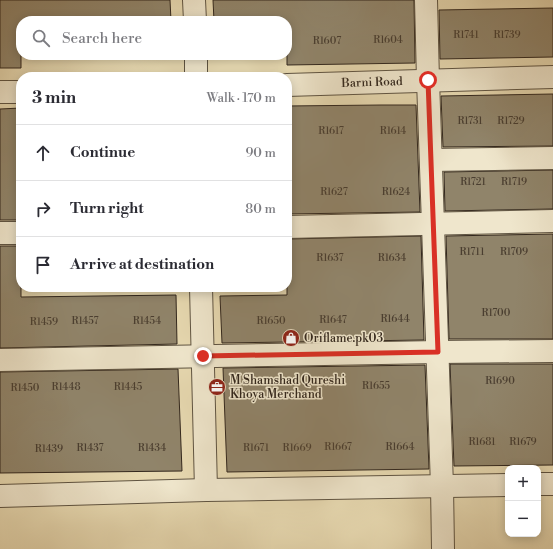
<!DOCTYPE html>
<meta charset="utf-8">
<style>
:root{--surface:#fff;--page:#f2f2f3;--text:#2b2b33;--muted:#7c7c81;--line:#e1e1e2}
body{margin:0;font-family:"Libre Bodoni",serif;background:var(--page);color:var(--text)}
.controls{position:absolute;right:12px;bottom:12px;display:grid;overflow:hidden;border-radius:8px;box-shadow:0 2px 10px #0003}
.controls button{width:36px;height:36px;display:grid;place-items:center;padding:0;border:0;border-bottom:1px solid var(--line);background:var(--surface);color:var(--text);font:20px sans-serif}
.stop{position:absolute;width:12px;height:12px;margin:-9px;border:3px solid #d93025;border-radius:50%;background:#fff}
.stop.end{background:#d93025;border-color:#fff;box-shadow:0 1px 4px #0008}
.list{margin:0;padding:0;list-style:none}
h2{display:flex;justify-content:space-between;align-items:center;height:52px;margin:0;padding:0 16px;font-size:17px}
h2 small{font-size:13px;font-weight:400;color:var(--muted)}
.list li{display:grid;grid-template-columns:26px 1fr auto;gap:12px;align-items:center;box-sizing:border-box;height:56px;padding:0 16px;border-top:1px solid var(--line)}
.list b{display:block;font-size:15px;white-space:nowrap}
.list em{font-size:13px;font-style:normal;color:var(--muted)}
.icon{flex:none;width:22px;height:22px;fill:none;stroke:currentColor;stroke-width:2;stroke-linecap:round;stroke-linejoin:round}
.map{position:relative;flex:none;width:553px;height:549px;overflow:hidden}
.search{position:absolute;background:var(--surface);box-shadow:0 2px 10px #0003;left:16px;top:16px;width:276px;height:44px;display:flex;align-items:center;gap:10px;box-sizing:border-box;padding:0 14px;border-radius:16px;color:var(--muted);font-size:15px}
.panel{position:absolute;background:var(--surface);box-shadow:0 2px 10px #0003;left:16px;top:72px;width:276px;height:220px;border-radius:16px}
.map>svg:first-child{display:block}
</style>
<div class="map">
<svg width="553" height="549" viewBox="0 0 553 549">
<rect width="100%" height="100%" fill="#e7d9b1"/>
<filter id="stains"><feTurbulence type="fractalNoise" baseFrequency=".005" numOctaves="4"/><feColorMatrix values="0 0 0 0 .2 0 0 0 0 .09 0 0 0 0 .02 0 0 0 .5 -.17"/></filter>
<radialGradient id="worn" r=".72"><stop offset=".6" stop-color="#630" stop-opacity="0"/><stop offset="1" stop-color="#630" stop-opacity=".3"/></radialGradient>
<!-- building -->
<g fill="#90846a" stroke="#32271d">
<polygon points="0,0 170,0 171,21 21,21 21,68 0,68"/>
<polygon points="213,0 414,0 415,63 287,65 287,21 214,21"/>
<polygon points="553,8 553,57 440,59 439,10"/>
<polygon points="553,94 553,146 443,147 441,96"/>
<polygon points="381,105 416,105 420,212 287,214 287,106"/>
<polygon points="21,108 21,220 0,220 0,109"/>
<polygon points="553,170 553,209 445,211 444,172"/>
<polygon points="553,234 553,339 449,339 446,236"/>
<polygon points="421,236 424,340 222,343 220,296 287,295 287,239"/>
<polygon points="0,246 21,246 21,297 176,295 177,344 0,348"/>
<polygon points="450,364 553,364 553,465 454,466"/>
<polygon points="425,365 429,469 227,472 223,368"/>
<polygon points="178,369 182,471 0,473 0,372"/>
</g>
<g fill="none" stroke-linecap="round" stroke-linejoin="round">
<!-- minor casing -->
<g stroke="#5f5442" stroke-width="24">
<g id="minor">
<polyline points="194,0 195,21"/>
<polyline points="426,0 428,80 442,486 443,549"/>
<polyline points="196,55 196,77"/>
<polyline points="287,85 553,77"/>
<polyline points="0,92 21,92"/>
<polyline points="431,160 553,158"/>
<polyline points="287,227 553,221"/>
<polyline points="0,233 21,233"/>
<polyline points="201,287 206,490"/>
<polyline points="0,360 438,352 553,351"/>
<polyline points="538,484 553,484"/>
<polyline points="0,496 206,490 508,485"/>
</g>
</g>
<!-- minor -->
<use href="#minor" stroke="#efe6cc" stroke-width="22"/>
</g>
<g fill="none" stroke-linecap="round" stroke-linejoin="round">
<!-- route -->
<polyline stroke="#d93025" stroke-width="5" points="203,356 438,352 428,80"/>
</g>
<!-- icons -->
<defs>
<g id="shop-disc" transform="scale(0.9)"><circle r="9.5" fill="#8f2418" stroke="#efe6cc"/><path d="M-5-2.5h2.3a2.7 3.5 0 0 1 5.4 0H5L5.5 6h-11ZM-1.5-2.5h3a1.5 2.3 0 0 0-3 0Z" fill="#fff"/></g>
<g id="office-disc" transform="scale(0.9)"><circle r="9.5" fill="#8f2418" stroke="#efe6cc"/><path d="M-6-3h4V-5.5h4V-3h4V5H-6ZM-1-4.5V-3h2v-1.5ZM-6 0V1H6V0Z" fill="#fff"/></g>
</defs>
<g fill-rule="evenodd">
<use href="#shop-disc" x="291" y="338"/>
<use href="#office-disc" x="217" y="387"/>
</g>
<g text-anchor="middle" stroke-width="3" stroke-linejoin="round" paint-order="stroke">
<!-- number labels -->
<g font-size="10" fill="#4a3e30">
<text x="466" y="38">R1741</text>
<text x="507" y="38">R1739</text>
<text x="388" y="43">R1604</text>
<text x="327" y="44">R1607</text>
<text x="470" y="124">R1731</text>
<text x="511" y="124">R1729</text>
<text x="331" y="134">R1617</text>
<text x="393" y="134">R1614</text>
<text x="473" y="185">R1721</text>
<text x="514" y="185">R1719</text>
<text x="334" y="195">R1627</text>
<text x="396" y="195">R1624</text>
<text x="472" y="255">R1711</text>
<text x="514" y="255">R1709</text>
<text x="330" y="261">R1637</text>
<text x="392" y="261">R1634</text>
<text x="496" y="316">R1700</text>
<text x="395" y="322">R1644</text>
<text x="333" y="323">R1647</text>
<text x="85" y="324">R1457</text>
<text x="147" y="324">R1454</text>
<text x="271" y="324">R1650</text>
<text x="44" y="325">R1459</text>
<text x="500" y="384">R1690</text>
<text x="376" y="389">R1655</text>
<text x="66" y="390">R1448</text>
<text x="128" y="390">R1445</text>
<text x="25" y="391">R1450</text>
<text x="482" y="445">R1681</text>
<text x="523" y="445">R1679</text>
<text x="338" y="450">R1667</text>
<text x="400" y="450">R1664</text>
<text x="90" y="451">R1437</text>
<text x="152" y="451">R1434</text>
<text x="256" y="451">R1671</text>
<text x="297" y="451">R1669</text>
<text x="49" y="452">R1439</text>
</g>
<!-- street labels -->
<g font-size="12" fill="#32271d" stroke="#efe6cc">
<text transform="translate(372 82) rotate(-2)" y="4">Barni Road</text>
</g>
<!-- poi labels -->
<g font-size="12" fill="#32271d" stroke="#efe6cc" text-anchor="start">
<text x="304" y="342">Oriflame.pk03</text>
<text x="230" y="384">M Shamshad Qureshi<tspan x="230" dy="14">Khoya Merchand</tspan></text>
</g>
</g>
<rect width="100%" height="100%" filter="url(#stains)"/>
<rect width="100%" height="100%" fill="url(#worn)"/>
</svg>
<div class="controls">
<button>+</button>
<button>−</button>
</div>
<div class="stop" style="left:428px;top:80px"></div>
<div class="stop end" style="left:203px;top:356px"></div>
<div class="search"><svg class="icon" aria-label="search" viewBox="0 0 24 24"><circle cx="10" cy="10" r="6"/><path d="M15 15l6 6"/></svg>Search here</div>
<section class="panel">
<h2>3 min<small>Walk · 170 m</small></h2>
<ul class="list">
<li><svg class="icon" aria-label="ahead" viewBox="0 0 24 24"><path d="M12 20V5M6 11l6-6 6 6"/></svg><div><b>Continue</b></div><em>90 m</em></li>
<li><svg class="icon" aria-label="right" viewBox="0 0 24 24"><path d="M7 20v-9h11M14 6l5 5-5 5"/></svg><div><b>Turn right</b></div><em>80 m</em></li>
<li><svg class="icon" aria-label="arrive" viewBox="0 0 24 24"><path d="M6 21V4h12l-3 4 3 4H6"/></svg><div><b>Arrive at destination</b></div></li>
</ul>
</section>
</div>
